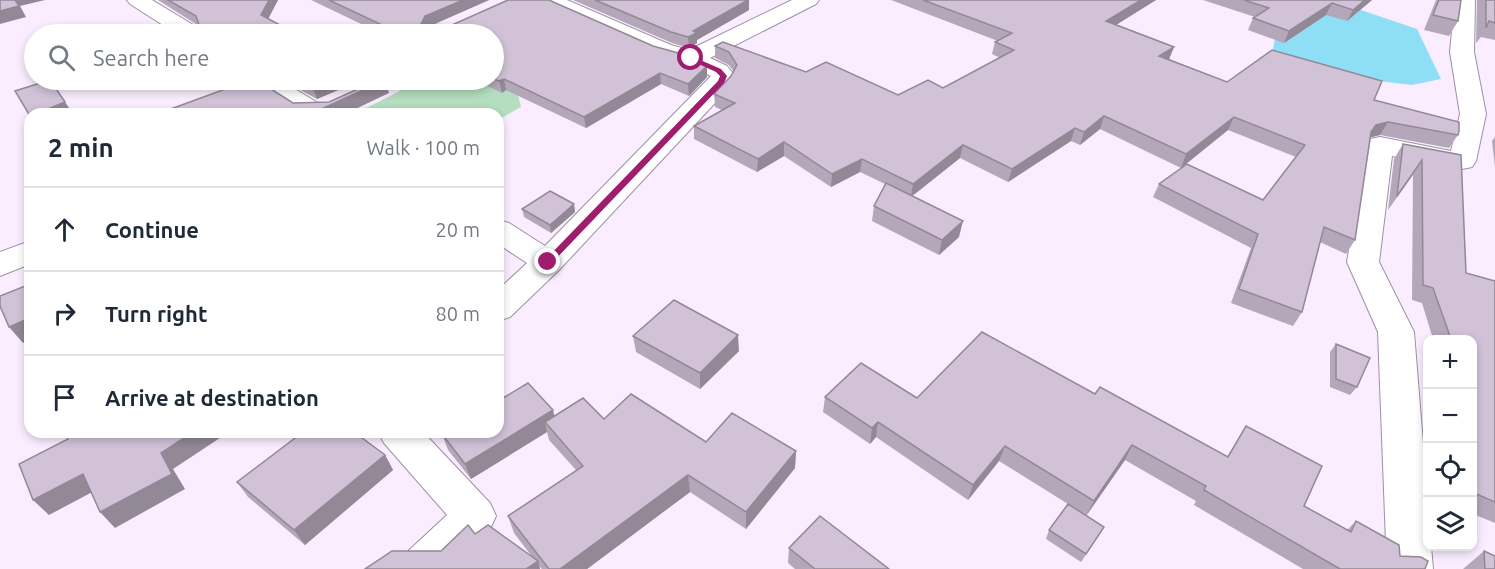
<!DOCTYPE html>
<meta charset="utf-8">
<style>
:root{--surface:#fff;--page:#f6f6f7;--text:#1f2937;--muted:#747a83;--line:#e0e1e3}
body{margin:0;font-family:Ubuntu,sans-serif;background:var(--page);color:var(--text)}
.controls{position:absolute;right:18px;bottom:18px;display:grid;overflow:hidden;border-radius:12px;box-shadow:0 3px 9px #0003}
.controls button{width:54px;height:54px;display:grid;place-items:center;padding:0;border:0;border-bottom:2px solid var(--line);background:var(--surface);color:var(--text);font:30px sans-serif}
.stop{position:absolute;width:18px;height:18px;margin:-14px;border:4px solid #9f1d6d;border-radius:50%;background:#fff}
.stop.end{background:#9f1d6d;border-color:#fff;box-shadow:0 2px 6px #0008}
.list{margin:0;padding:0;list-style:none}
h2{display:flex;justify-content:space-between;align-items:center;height:78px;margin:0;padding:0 24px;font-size:26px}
h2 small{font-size:20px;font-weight:400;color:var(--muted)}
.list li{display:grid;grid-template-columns:39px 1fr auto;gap:18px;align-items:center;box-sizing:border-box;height:84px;padding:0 24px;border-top:2px solid var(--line)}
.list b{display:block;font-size:22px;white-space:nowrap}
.list em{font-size:20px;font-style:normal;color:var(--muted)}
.icon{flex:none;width:33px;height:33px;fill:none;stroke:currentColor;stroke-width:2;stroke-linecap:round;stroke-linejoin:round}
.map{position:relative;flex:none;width:1495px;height:569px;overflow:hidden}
.search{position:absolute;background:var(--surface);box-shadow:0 3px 9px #0003;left:24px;top:24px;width:480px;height:66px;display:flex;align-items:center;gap:15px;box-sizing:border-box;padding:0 21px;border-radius:33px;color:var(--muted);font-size:22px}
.panel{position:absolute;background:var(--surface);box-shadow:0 3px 9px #0003;left:24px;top:108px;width:480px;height:330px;border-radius:18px}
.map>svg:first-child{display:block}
</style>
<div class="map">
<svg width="1495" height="569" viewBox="0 0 1495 569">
<rect width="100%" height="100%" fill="#faedff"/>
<!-- green -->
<polygon fill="#b5ddbf" points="407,80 494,80 515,82 521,107 498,120 498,114 354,114 400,91 394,85"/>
<!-- water -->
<polygon fill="#8edef6" points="1328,10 1361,10 1417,29 1441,79 1412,85 1353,78 1272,55 1279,16"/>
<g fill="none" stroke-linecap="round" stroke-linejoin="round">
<!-- minor casing -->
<g stroke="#9e90a4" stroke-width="2">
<g id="minor">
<polygon points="127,0 152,0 200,29 203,34 177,34 130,4"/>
<polygon points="539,0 567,0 671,45 689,50 792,0 819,0 816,4 710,58 727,66 735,76 730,87 559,270 510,317 498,321 498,290 527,263 498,244 498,220 509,223 545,246 711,76 683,63 655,55 542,4"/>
<polygon points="1455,0 1475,0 1474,52 1486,114 1476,161 1472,167 1462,169 1392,156 1379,262 1414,332 1428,506 1428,546 1431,546 1433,569 1387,569 1378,332 1347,262 1366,145 1370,139 1380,137 1451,151 1460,114 1450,52"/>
<polygon points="252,80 280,80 328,109 332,114 301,114 255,85"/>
<polygon points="30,241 30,264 0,276 0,252"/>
<polygon points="378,432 423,432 490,503 496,516 490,529 451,569 398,569 405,554 447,515 384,443"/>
</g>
</g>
<!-- minor -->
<use href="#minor" fill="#fff" fill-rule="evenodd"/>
</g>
<!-- wall -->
<g fill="#b4a7b9">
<polygon points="158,0 278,0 268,19 297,34 203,34 199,26"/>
<polygon points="311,0 489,0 434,24 653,46 707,66 707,77 689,96 661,84 586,128 506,90 502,93 475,80 494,80 494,34 382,34"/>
<polygon points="573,0 749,0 749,10 697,40 697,43 689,48 672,43"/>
<polygon points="891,0 1156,0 1116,25 1174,47 1169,59 1227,82 1374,100 1458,135 1449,148 1380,135 1371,137 1355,240 1346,254 1320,242 1302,312 1293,326 1231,303 1251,248 1153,197 1159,184 1263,200 1296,157 1228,130 1181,168 1100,129 1080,145 1071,141 1008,182 960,158 912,196 959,237 939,255 872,221 874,206 885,184 860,172 831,187 784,156 757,172 694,139 694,126 722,110 715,107 714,94 731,76 734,72 729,65 715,58 715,46 806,72 898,95 943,88 1000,58 992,54 995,42 998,41"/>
<polygon points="1203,0 1372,0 1347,21 1326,15 1284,43 1248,30 1253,18 1255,17"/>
<polygon points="1436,0 1461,0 1458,21 1449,36 1424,30"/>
<polygon points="1477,0 1495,0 1495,40 1481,37 1476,43"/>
<polygon points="282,80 362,80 317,99"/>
<polygon points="1495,137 1495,167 1492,141"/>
<polygon points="1403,144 1461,155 1466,273 1495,281 1495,523 1473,514 1473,339 1433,339 1422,303 1412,300 1413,175 1388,210 1394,159"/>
<polygon points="574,204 575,212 551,233 524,217 522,209"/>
<polygon points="633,336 739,351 700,389 636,352"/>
<polygon points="1336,344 1357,387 1350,395 1330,387 1330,352"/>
<polygon points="1095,394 1227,457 1246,426 1304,506 1347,530 1356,521 1400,556 1425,569 1303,569 1194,505 1196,501 1125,460 1086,516 1099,535 1081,562 1046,539 1049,530 1068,504 999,461 968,500 876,437 870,444 823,412 825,397 917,398"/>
<polygon points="554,416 604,419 706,442 796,451 795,468 746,529 690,492 587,569 542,569 539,566 540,569 365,569 441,551 475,534 533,558 514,533 508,516 576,470 549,440 547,432 471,479 448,450 442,434"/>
<polygon points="385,455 393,470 305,545 248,497 237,482"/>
<polygon points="789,548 889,569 795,569 788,563"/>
<polygon points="1484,551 1495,569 1463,569"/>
</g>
<!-- shaded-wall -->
<g fill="#928896">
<polygon points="15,0 45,0 20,6 26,17 0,24 0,11"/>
<polygon points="269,0 278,0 265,25 261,15"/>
<polygon points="463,0 489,0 428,27 421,24 425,16"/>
<polygon points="748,0 749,0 749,10 697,40 697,43 689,48 688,37 693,31"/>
<polygon points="1141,0 1156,0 1103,33 1106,21"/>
<polygon points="1365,0 1372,0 1347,21 1353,10"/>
<polygon points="1332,3 1326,15 1284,43 1289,31"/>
<polygon points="1174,47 1169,59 1155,68 1159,56"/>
<polygon points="707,66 707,77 689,96 688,84"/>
<polygon points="660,73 661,84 586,128 584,117"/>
<polygon points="504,79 506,90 502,93 499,81"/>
<polygon points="332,80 362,80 317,99 313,88"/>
<polygon points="385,80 389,93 345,114 319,114 317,111"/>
<polygon points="65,102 73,114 36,114"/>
<polygon points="1104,116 1100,129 1080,145 1084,132"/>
<polygon points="1234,117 1228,130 1181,168 1186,154"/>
<polygon points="1388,122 1380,135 1368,138 1376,125"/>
<polygon points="1075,128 1071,141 1008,182 1012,169"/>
<polygon points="784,142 784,156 757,172 758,159"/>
<polygon points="963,145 960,158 911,197 913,184"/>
<polygon points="862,159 860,172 831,187 832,174"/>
<polygon points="574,204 575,212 551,233 550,225"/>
<polygon points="963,221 959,237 939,255 942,240"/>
<polygon points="30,318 30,340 23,343 9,327"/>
<polygon points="738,335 739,351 700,389 700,373"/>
<polygon points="553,410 557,426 545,422 547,432 471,479 465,464"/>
<polygon points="878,422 876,437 870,444 872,428"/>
<polygon points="193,432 229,432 173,469 185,489 115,528 100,512 161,453"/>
<polygon points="1132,445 1125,460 1086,516 1094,501"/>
<polygon points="1005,446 999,461 968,500 973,485"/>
<polygon points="796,451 795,468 746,529 746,512"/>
<polygon points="385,455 393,470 305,545 294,530"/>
<polygon points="83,474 98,489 49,515 33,500"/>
<polygon points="688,475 690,492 587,569 560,569"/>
<polygon points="538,561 540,569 526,569"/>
</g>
<!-- building -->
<g fill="#d1c2d7" stroke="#928896" stroke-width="1.5">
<polygon points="0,0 15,0 19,6 0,11"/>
<polygon points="168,0 269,0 261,15 297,34 216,34 199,25 196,16"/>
<polygon points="329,0 463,0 425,16 421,24 452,25 508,0 549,0 653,46 682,54 707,66 688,84 660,73 584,117 504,79 499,81 494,79 494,34 401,34"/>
<polygon points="595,0 748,0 693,31 697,33 688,37 671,32"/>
<polygon points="923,0 1141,0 1106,21 1174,47 1159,56 1227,82 1272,50 1382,81 1374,100 1459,122 1459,131 1458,135 1388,122 1376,125 1371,132 1355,240 1324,227 1302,312 1239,289 1258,234 1159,184 1187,164 1263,200 1305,145 1234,117 1186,154 1104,116 1084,132 1075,128 1012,169 963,145 913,184 862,159 832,174 784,142 758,159 694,126 735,103 714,94 731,76 737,65 729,52 715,46 723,42 806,72 826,62 898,95 928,80 943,88 1014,50 995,42 1012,33"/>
<polygon points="1244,0 1365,0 1353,10 1332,3 1289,31 1253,18 1269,8"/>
<polygon points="1439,0 1461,0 1458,21 1433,15"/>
<polygon points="1486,0 1495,0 1495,23 1489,21 1486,28"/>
<polygon points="50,80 65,102 36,114 30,114 30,116 15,91"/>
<polygon points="250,80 257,80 293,103 329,102 378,80 385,80 317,111 324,114 157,114"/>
<polygon points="297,80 332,80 313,88"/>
<polygon points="1403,144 1461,155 1466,273 1495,281 1495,502 1474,493 1473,446 1473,339 1451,339 1433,288 1423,285 1422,160 1397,196"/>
<polygon points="886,183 963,221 942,240 874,206"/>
<polygon points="550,191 574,204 550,225 522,209"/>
<polygon points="30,284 30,318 9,327 0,306 0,296"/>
<polygon points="674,300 738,335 700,373 633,336"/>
<polygon points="982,332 1095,394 1100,387 1228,457 1246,426 1322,466 1304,506 1351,532 1356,521 1399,545 1400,556 1421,557 1428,561 1425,569 1340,569 1204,490 1206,486 1132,445 1094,501 1005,446 973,485 878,422 872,428 825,397 861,363 917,398"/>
<polygon points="1336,344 1370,358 1357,387 1336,379"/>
<polygon points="528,383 553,410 465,464 442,434 445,432 498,432 498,401"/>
<polygon points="631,394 706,442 732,413 796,451 746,512 688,475 560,569 549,569 508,516 583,466 545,422 583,398 604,419"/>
<polygon points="65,432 193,432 161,453 172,474 100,512 83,474 33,500 19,464 68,439"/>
<polygon points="303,432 354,432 385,455 294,530 237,482"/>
<polygon points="1068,504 1104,527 1086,554 1049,530"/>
<polygon points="820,516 889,569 815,569 789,548"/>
<polygon points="468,525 475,534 488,525 538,561 526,569 365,569 392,551 441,551"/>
<polygon points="1484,551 1495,556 1495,569 1485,569"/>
</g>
<!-- route -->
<polygon fill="#9f1d6d" points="691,56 721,69 727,76 724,83 551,264 545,264 545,260 718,81 720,76 716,72 688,59"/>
</svg>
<div class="controls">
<button>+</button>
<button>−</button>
<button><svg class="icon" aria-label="locate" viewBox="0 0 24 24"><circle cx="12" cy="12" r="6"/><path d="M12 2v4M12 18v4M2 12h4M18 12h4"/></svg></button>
<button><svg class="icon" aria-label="layers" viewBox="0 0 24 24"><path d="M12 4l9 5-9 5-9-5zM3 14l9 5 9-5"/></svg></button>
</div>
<div class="stop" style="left:691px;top:58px"></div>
<div class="stop end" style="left:548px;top:262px"></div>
<div class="search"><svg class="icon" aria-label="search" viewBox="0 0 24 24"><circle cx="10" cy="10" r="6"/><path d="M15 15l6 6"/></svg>Search here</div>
<section class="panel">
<h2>2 min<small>Walk · 100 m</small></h2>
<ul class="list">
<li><svg class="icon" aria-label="ahead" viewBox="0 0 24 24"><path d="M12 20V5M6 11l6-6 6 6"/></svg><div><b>Continue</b></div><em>20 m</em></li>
<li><svg class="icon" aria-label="right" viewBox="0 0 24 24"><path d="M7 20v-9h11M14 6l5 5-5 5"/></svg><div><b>Turn right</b></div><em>80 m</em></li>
<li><svg class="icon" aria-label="arrive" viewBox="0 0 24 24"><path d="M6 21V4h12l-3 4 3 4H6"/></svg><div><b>Arrive at destination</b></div></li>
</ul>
</section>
</div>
